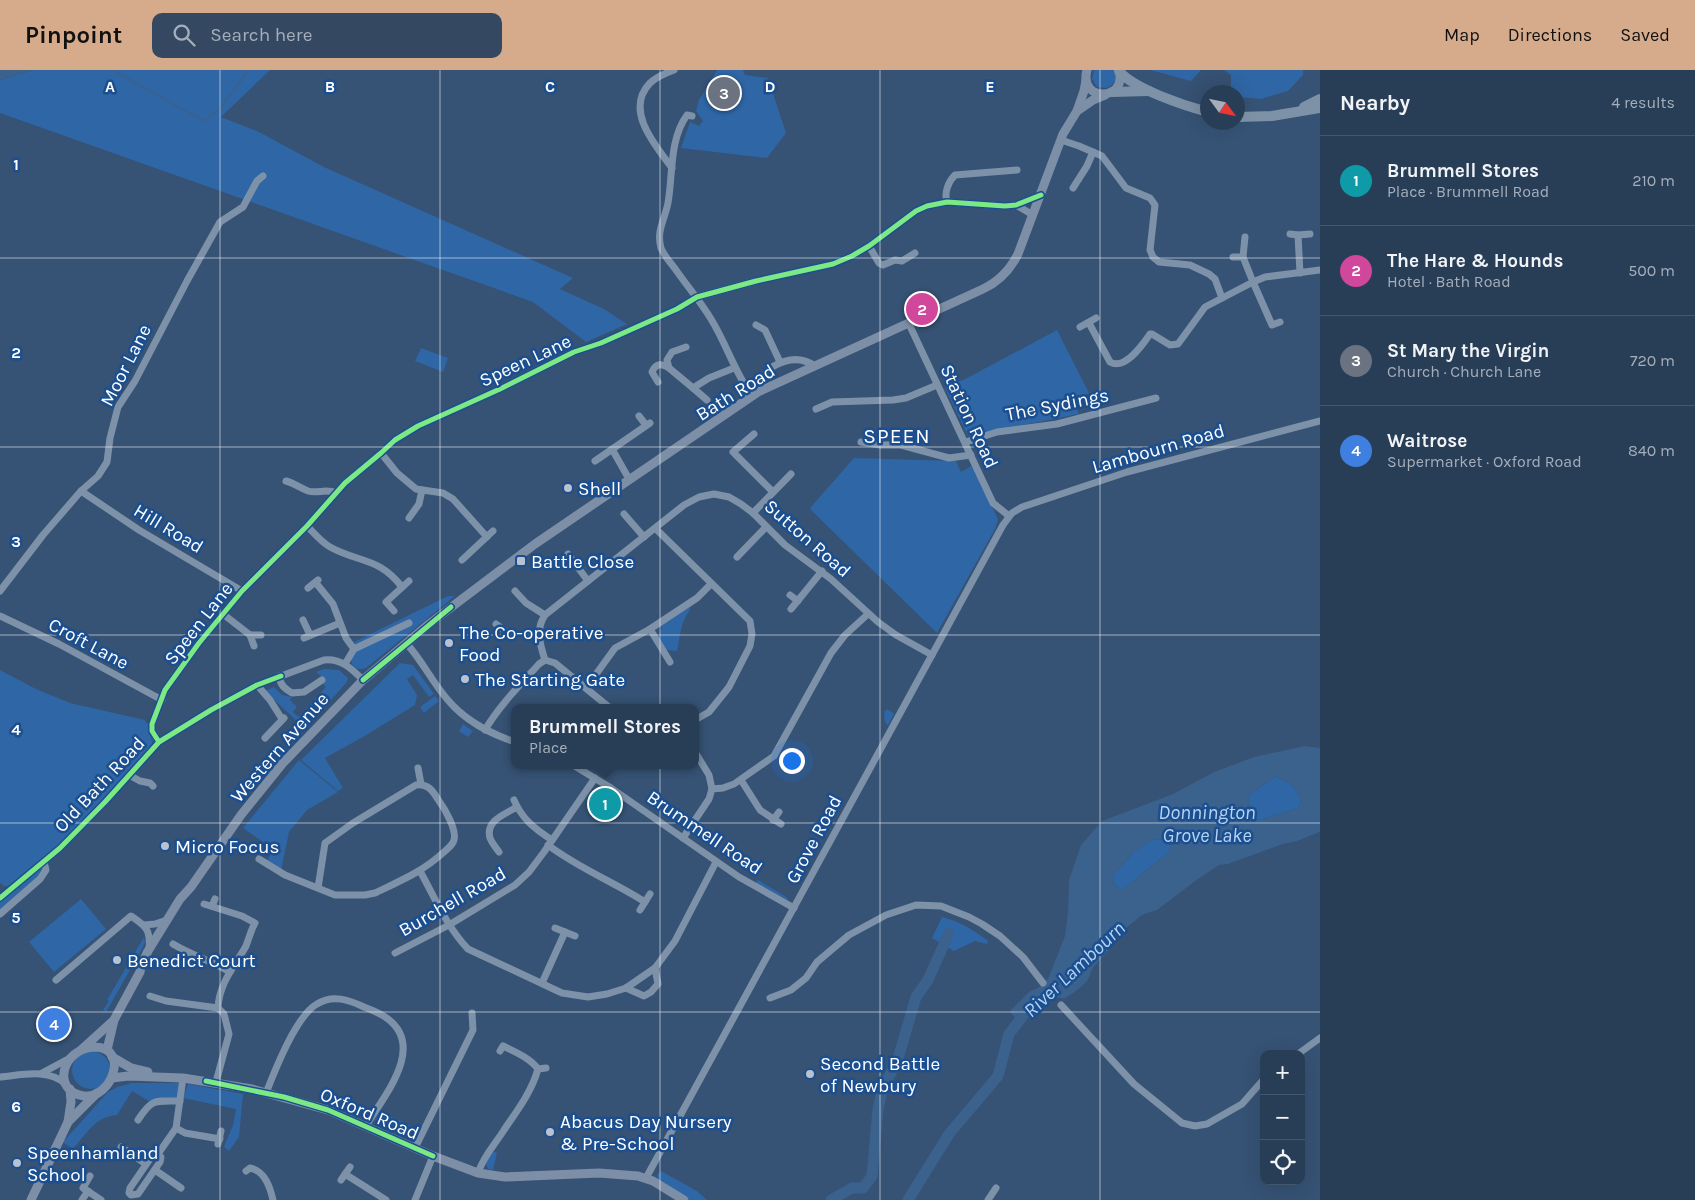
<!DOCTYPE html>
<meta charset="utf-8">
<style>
:root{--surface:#283e57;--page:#344961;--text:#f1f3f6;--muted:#a5aeba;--line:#44576d;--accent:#d6ab8b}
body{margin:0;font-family:Karla,sans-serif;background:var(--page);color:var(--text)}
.controls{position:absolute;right:15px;bottom:15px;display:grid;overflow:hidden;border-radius:10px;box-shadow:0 5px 20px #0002}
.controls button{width:45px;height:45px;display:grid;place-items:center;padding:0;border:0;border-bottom:1px solid var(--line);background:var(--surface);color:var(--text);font:25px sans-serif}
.compass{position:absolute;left:1200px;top:15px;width:45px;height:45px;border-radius:50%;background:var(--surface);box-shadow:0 5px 20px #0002;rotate:123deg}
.you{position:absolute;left:791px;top:690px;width:18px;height:18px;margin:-12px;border:4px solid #fff;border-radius:50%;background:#1a73e8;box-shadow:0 0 0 8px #1a73e833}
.badge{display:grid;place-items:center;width:32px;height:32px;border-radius:50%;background:var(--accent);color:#fff;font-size:16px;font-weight:700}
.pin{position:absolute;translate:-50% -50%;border:2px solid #fff;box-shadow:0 1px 5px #0006}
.popup{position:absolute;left:511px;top:634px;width:188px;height:65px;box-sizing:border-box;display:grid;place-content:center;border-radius:10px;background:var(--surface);filter:drop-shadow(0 1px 4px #0005);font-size:16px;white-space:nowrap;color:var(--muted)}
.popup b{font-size:19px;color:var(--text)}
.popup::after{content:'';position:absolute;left:50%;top:100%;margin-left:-10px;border:10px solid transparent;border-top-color:var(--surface)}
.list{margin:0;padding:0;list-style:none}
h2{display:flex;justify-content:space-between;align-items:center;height:65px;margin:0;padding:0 20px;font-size:21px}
h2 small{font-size:16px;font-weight:400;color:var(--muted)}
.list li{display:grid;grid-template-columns:32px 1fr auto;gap:15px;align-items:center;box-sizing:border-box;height:90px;padding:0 20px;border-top:1px solid var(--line)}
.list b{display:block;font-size:19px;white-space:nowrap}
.list p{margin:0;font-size:16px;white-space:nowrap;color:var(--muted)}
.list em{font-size:16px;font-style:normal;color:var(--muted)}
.icon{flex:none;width:28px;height:28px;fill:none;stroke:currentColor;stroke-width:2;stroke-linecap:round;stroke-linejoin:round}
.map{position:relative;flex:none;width:1320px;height:1130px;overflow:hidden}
header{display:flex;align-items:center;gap:30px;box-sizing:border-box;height:70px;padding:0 25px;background:var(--accent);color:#111}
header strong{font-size:24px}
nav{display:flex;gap:28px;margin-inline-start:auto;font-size:18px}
.search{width:350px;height:45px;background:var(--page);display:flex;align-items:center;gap:12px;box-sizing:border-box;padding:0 18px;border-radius:10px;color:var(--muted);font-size:19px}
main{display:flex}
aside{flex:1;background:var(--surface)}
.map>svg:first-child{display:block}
</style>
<header>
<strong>Pinpoint</strong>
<div class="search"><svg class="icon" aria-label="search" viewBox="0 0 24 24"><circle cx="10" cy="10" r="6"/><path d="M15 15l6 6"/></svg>Search here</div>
<nav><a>Map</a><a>Directions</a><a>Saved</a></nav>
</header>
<main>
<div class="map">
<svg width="1320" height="1130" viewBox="0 0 1320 1130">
<rect width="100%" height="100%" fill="#365274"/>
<!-- green -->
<g fill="#2f66a5">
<polygon points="33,0 270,0 221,47 259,62 324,97 573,208 560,219 604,239 627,254 586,272 533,232 0,43 0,10"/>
<polygon points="717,0 743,0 745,5 768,8 786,63 767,88 681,78 690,52 699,56 703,51 696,41 699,30"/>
<path d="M 1094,0 L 1114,0 C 1118,8 1115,15 1106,18 L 1097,17 L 1092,9 Z"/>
<polygon points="1150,0 1201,0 1191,11"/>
<polygon points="1224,0 1303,0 1303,5 1288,21 1261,29 1238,27 1238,22 1233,22 1231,18 1231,5"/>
<polygon points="1057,260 1089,323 1073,331 1079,344 968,366 945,318 969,307"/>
<polygon points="421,278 448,288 443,302 415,291"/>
<polygon points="854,388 956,391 961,402 973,395 996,445 998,450 995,459 937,563 812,441 810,438"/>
<path d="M 448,526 L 455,526 L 366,598 C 357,601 351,597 351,588 L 356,579 L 354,572 Z"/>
<path d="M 690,537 L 690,540 C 681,551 680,567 677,581 L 665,580 L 658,568 L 662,558 L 660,555 Z"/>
<polygon points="400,593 413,595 434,624 429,627 413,605 407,609 417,625 415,635 363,667 325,688 343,718 338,721 301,690"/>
<polygon points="324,599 339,600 348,608 347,612 305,659 265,621 274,617 282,625 292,627 290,630 297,637 293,642 299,647 326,617 321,612 324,609 316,602"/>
<polygon points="0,600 36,619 70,633 145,650 146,653 151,654 155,668 154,675 148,659 153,675 103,730 57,776 8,816 4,816 0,813"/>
<polygon points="435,626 439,631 424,643 420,637"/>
<path d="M 887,639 L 894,644 L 888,655 C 883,652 885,645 884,642 Z"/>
<polygon points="463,654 473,661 468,667 459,661"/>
<polygon points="299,690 338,722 307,740 289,762 281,801 266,793 273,779 243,758"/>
<polygon points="1276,706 1293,716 1302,731 1298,738 1260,750 1248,747 1249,725"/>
<polygon points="1153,769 1166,770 1171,776 1169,782 1122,820 1115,815 1112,806 1135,781"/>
<polygon points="43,792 45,800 0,844 0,827"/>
<polygon points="758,810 788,828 787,830 756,813"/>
<polygon points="81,829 106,859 54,902 29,872"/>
<path d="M 942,847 C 959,851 975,861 988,871 L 987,874 L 975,871 L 954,881 L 932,868 Z"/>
<polygon points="144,867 145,872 142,879 106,942 103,940 109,931 107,930"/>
<circle cx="91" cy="1000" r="19"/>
<path d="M 132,1013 L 179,1013 L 178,1018 L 180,1019 L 179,1030 L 149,1031 L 132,1021 L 117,1045 C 96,1046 86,1064 73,1079 L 63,1072 L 108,1022 L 117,1017 Z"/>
<polygon points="188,1014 243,1024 239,1067 229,1081 224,1077 233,1055 236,1039 183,1028"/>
<polygon points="380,1041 420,1061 415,1071 378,1055 375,1050"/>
<polygon points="492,1081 497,1083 493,1100 488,1099 485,1091"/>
<polygon points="661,1101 697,1121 707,1130 690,1130 658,1109 657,1105"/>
</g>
<!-- water -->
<g fill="#3b618d" fill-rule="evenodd">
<polygon points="0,0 33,0 0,10"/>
<path d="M 1305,676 L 1320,678 L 1320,762 C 1308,766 1298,772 1286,773 L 1228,794 L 1219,795 L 1198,809 L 1157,840 L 1142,845 L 1115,867 C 1112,879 1102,887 1094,896 C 1091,900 1090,907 1087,911 C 1081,918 1072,924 1064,929 L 1056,927 L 1051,920 L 1047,924 L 1051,931 L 1025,948 L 1016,949 L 1010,942 L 1012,939 L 1029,922 L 1038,918 L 1048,909 L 1065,866 L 1068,842 L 1069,810 L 1081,775 L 1102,751 L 1173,724 L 1214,702 L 1254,687 ZM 1276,706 L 1293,716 L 1302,731 L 1298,738 L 1260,750 L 1248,747 L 1249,725 ZM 1153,769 L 1166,770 L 1171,776 L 1169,782 L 1122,820 L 1115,815 L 1112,806 L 1135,781 Z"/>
</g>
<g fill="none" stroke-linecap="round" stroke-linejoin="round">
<!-- stream -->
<polyline stroke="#3b618d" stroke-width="2" points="112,0 204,51 220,38 249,0"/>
<!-- river -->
<g stroke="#3b618d" stroke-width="11">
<polyline points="831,1130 852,1118 863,1118 872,1106 878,1039 883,1017 897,992 916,927 928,910 949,863"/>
<polyline points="908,1130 949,1064 998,1006 1009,964 1029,938"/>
</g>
<!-- minor -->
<g stroke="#7d92a8" stroke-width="7">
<path d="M 692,46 L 687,45 C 669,70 673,105 668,133 C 665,149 656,161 661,178 C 664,186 671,193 676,200 C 687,216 701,232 711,249 C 727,275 734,301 752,326"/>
<polyline points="1061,70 1079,76 1102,86 1126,118 1150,128 1155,135 1150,180 1153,187 1159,192 1190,195 1209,204 1215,209 1222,228"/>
<path d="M 672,98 C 655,75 624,40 650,13 C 656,7 666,3 674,0"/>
<polyline points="1073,118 1087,96 1093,82"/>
<path d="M 947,132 C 944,123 948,112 955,105 L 1017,100"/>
<polyline points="1016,135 1033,145"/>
<polyline points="1290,164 1298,165"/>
<polyline points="1245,167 1243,187 1253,212 1265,207 1320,200"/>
<polyline points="869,176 879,193 883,195 895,190 902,191 915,183"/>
<polyline points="1233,187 1243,187"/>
<polyline points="1300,203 1298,165 1310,164"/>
<path d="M 1089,253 L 1110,292 C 1125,301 1143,274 1150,264 L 1152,264 L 1170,275 L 1178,274 L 1205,237 L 1253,212 L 1272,255 L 1280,252"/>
<polyline points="909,254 993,433 1009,446"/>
<polyline points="756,255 765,260 780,292"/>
<polyline points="1080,257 1096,248"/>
<polyline points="686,277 672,282 667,290 669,298 693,318 709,308 734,298"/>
<path d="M 658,312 L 652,302 C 656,293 662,293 669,298"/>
<polyline points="693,318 707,330"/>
<path d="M 763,319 C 765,314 763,308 765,304 C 767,300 770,298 774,296 C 788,288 802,287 815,296"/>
<polyline points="816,339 832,332 893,330 906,328 937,315"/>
<polyline points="639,346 646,355"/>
<polyline points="754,364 733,382 773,422"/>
<polyline points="861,372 880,375 901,375 949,388 971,385"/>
<polyline points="966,372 997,362 1057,354 1156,328"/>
<polyline points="612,379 629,409"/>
<polyline points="381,383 397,403 416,419 443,423 453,429 487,467"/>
<polyline points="595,391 650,353"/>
<path d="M 286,411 C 294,413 300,418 308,421 C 318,424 326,418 336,423"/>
<polyline points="81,421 139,460 242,521"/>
<polyline points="753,443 791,404"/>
<polyline points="624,444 644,467"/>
<polyline points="409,448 419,434 422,420"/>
<path d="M 307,456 C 314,463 321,472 330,477 C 359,493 379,487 402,517"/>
<polyline points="656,459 750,551 752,564 750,576 729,617 709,642 695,650"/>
<polyline points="568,484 588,511"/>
<polyline points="737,487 766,457"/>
<polyline points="462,490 493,461"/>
<polyline points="316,513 333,534 346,568 354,579"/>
<polyline points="308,518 318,510"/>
<polyline points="0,521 43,465 81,421 98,406 107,392 110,368 118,337 135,311 187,211 220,152 243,137 257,111 263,106"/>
<polyline points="515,521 526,533 545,545"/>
<polyline points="790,525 798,531"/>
<polyline points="791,539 822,501"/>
<polyline points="394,541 386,532 409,511"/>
<polyline points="223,544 250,565 254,576"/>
<polyline points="0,546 59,574 162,630"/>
<polyline points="303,550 310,565"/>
<polyline points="496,554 504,560"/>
<polyline points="650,559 670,592"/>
<polyline points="250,565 261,565"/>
<polyline points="304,568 340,553"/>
<path d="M 406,573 C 422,590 432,612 447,629 C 465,651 489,663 515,672"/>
<path d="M 545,590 C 540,574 535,560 545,545 L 684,435 L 699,427 L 714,424 L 729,427 L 741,434 L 753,443 L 785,475 L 831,509 L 878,552 L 896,565 L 932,585"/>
<polyline points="545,590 555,593 610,638"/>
<polyline points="345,594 354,579 409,553"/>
<path d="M 279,606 C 280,615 285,619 292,623 L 304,622 L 322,610"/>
<polyline points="257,615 270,630 282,649"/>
<polyline points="586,618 615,578 650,559 697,528 711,514"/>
<path d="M 485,660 C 499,636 520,615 539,594 L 545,590"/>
<polyline points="265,668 284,648"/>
<polyline points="159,672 152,661 152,654 165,620 199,573 242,521 307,456 345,413 381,383 395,370 418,356 500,319 574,282 601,273 677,239 697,227 756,211 833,194 852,186 869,176 916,141 927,136 947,132 1005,136 1016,135 1041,125"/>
<polyline points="695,682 709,705 712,719"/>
<polyline points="573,695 611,718 739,807 794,838"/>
<polyline points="418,698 421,714"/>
<polyline points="129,705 140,711 150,713 153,716"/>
<polyline points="741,710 760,740 781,754"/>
<path d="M 514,730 C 522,749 535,759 552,770"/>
<polyline points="773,750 779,742"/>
<polyline points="683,768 709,729 712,719 723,718 734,714 774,686 831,583 845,565 868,544"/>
<path d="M 548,775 C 578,798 614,812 645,832"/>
<path d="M 499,782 C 496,778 492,773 490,768 C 485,751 505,744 517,737"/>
<path d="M 259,789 L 285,805 L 335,825 L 365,825 L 375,823 C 402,810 422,802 444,782 C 448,778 453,775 454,770 C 457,760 445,739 439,731 C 433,721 428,713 416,715 L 353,753 L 325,773 L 318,818"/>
<path d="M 420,801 C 435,828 447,857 468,879 L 562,923 L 588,927 L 607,924 L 626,918 L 655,898 L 675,871 L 716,792"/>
<path d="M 0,828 L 60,778 L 105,732 L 159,672 L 211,640 L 257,615 L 324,590 C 341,588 352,599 363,610"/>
<path d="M 204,834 L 242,846 L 255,853 C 251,860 249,868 246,876 C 235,896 219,913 218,938"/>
<polyline points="212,836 215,829"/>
<polyline points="640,840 650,824"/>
<polyline points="0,844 40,809 46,800 44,792"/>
<polyline points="144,855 155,854 167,850"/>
<polyline points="555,858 575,866"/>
<path d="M 173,874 C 191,885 212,891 230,902"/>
<polyline points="395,883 449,855 515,815 529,802 544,782 595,708"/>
<path d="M 56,910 L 131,846 C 146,856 151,860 149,879"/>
<polyline points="542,913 565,862"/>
<polyline points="626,918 644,926 651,922 658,914 655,898"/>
<polyline points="150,926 166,931 218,938 224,944 229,964 216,1012"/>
<polyline points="770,928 791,920 806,908 817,892 849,865 886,845 916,835 941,836 969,847 982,854 1000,866 1023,887 1043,913"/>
<polyline points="1061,935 1134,1014 1182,1053 1195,1056 1207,1054 1242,1034 1264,1009"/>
<polyline points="1298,984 1320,968"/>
<polyline points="538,999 546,998"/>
<polyline points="42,1003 70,988"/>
<path d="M 0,1007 C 22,1005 47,998 66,1014"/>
<path d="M 266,1023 C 275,1000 296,946 317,934 C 333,924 349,930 364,937 C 372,940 382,944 388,949 C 426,978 383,1027 366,1056"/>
<path d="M 138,1050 C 152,1028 155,1031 180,1031"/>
<polyline points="176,1058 185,1063 220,1069"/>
<polyline points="218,1074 221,1061"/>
<polyline points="121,1077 146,1094"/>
<polyline points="415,1078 473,960 472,943"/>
<polygon points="156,1084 161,1087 160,1092 138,1124 131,1125 129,1123 130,1118 152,1086"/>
<polyline points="158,1084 176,1058 183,1008"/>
<polyline points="155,1100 181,1118"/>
<path d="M 246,1101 L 250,1098 C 265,1101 270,1117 273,1130"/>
<path d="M 478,1103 C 484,1085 494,1076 504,1060 C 517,1041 532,1021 538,999 C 530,988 515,982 503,976 L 500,981"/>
<polyline points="345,1104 386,1130"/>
<polyline points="90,1106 83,1118 101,1130"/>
<polyline points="646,1108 1003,455 1012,443 1022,437 1127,402 1320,351"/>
<polyline points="341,1110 350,1097"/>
<polyline points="82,1130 88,1121"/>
<polyline points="415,1130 433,1086"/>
<polyline points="988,1130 996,1118"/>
</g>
<!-- major -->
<g stroke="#7d8ea7" stroke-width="9">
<path d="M 1087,0 C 1078,32 1128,32 1119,0"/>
<polyline points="1077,41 1093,30 1105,25"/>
<path d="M 95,977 C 130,978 112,1029 84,1026 C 51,1022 61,978 95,977 Z"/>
<polyline points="82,979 114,950"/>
<path d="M 107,980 L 114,950 L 140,902 L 141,896 L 148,881 L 180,829 L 191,817 L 241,745 L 283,693 L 363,610 L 429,554 L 535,474 L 758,322 L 983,219 C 1000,211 1010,200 1018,184 L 1063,64 L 1077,41 L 1084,21 L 1086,10"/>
<polyline points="112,987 131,998 148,1002"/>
<polyline points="112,1008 128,1006 183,1008 252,1019 328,1040 433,1086 478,1103 505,1107 599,1103 638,1106 653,1111 684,1130"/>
<polyline points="68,1052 97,1023"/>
<polyline points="31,1130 68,1052 71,1032 70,1019"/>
</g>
<!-- highway -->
<g stroke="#7e92a7" stroke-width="10">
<path d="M 1119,1 C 1134,19 1185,36 1208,42"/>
<polyline points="1112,22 1149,21"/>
<polyline points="1304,37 1320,29"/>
<polyline points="1238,47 1272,46 1320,38"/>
</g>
<!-- cycleway casing -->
<g stroke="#1b4f8f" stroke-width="8">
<g id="cycleway">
<polyline points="363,610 451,537"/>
<polyline points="159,672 152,661 152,654 165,620 199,573 242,521 307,456 345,413 381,383 395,370 418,356 500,319 574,282 601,273 677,239 697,227 756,211 833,194 852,186 869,176 916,141 927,136 947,132 1005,136 1016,135 1041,125"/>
<polyline points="0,828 60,778 105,732 159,672 211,640 257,615 281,606"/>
<polyline points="206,1011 284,1027 328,1040 433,1086"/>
</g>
</g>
<!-- cycleway -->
<use href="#cycleway" stroke="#7ce984" stroke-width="5"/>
</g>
<!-- grid -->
<path fill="none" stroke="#fff" stroke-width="1" stroke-opacity="0.55" d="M 220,0 L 220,1130M 440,0 L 440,1130M 660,0 L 660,1130M 880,0 L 880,1130M 1100,0 L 1100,1130M 0,188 L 1320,188M 0,377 L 1320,377M 0,565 L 1320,565M 0,753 L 1320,753M 0,942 L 1320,942"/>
<!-- markers -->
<g fill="#b9c2ce" stroke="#1b4f8f" stroke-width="2">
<circle cx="568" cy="418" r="5"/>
<rect x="516" y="486" width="10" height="10" rx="2.5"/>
<circle cx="449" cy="573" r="5"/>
<circle cx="465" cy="609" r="5"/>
<circle cx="165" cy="776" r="5"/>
<circle cx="117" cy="890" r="5"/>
<circle cx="810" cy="1004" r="5"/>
<circle cx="550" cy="1062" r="5"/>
<circle cx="17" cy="1093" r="5"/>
</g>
<g text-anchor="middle" stroke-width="5" stroke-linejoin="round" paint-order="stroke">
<!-- street labels -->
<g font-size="19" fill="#fff" stroke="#1b4f8f">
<text transform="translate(525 290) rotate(-25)" y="7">Speen Lane</text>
<text transform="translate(125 295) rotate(-63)" y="7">Moor Lane</text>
<text transform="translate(735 322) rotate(-32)" y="7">Bath Road</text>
<text transform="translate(1057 334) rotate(-11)" y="7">The Sydings</text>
<text transform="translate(970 346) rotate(65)" y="7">Station Road</text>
<text transform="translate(1158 378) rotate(-16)" y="7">Lambourn Road</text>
<text transform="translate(169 458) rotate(31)" y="7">Hill Road</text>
<text transform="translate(808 468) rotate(41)" y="7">Sutton Road</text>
<text transform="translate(198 553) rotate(-52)" y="7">Speen Lane</text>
<text transform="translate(89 573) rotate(28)" y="7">Croft Lane</text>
<text transform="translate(279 677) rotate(-49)" y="7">Western Avenue</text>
<text transform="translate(99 714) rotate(-47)" y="7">Old Bath Road</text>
<text transform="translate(705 762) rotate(34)" y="7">Brummell Road</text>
<text transform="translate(813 769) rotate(-62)" y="7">Grove Road</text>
<text transform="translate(452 831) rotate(-30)" y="7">Burchell Road</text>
<text transform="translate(370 1043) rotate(23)" y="7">Oxford Road</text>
</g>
<!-- poi labels -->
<g font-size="19" fill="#fff" stroke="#1b4f8f" text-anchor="start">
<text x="578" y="425">Shell</text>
<text x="531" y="498">Battle Close</text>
<text x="459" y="569">The Co-operative<tspan x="459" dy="22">Food</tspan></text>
<text x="475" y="616">The Starting Gate</text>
<text x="175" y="783">Micro Focus</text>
<text x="127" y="897">Benedict Court</text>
<text x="820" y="1000">Second Battle<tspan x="820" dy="22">of Newbury</tspan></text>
<text x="560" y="1058">Abacus Day Nursery<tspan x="560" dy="22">&amp; Pre-School</tspan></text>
<text x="27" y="1089">Speenhamland<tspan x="27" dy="22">School</tspan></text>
</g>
<!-- water labels -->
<g font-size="20" font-style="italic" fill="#b5d3f5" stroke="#1b4f8f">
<text x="1207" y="749">Donnington<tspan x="1207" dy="23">Grove Lake</tspan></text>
<text transform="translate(1074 899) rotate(-43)" y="7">River Lambourn</text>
</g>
<!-- quarter labels -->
<g font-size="21" letter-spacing="1" fill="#fff" stroke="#1b4f8f">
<text x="897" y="373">SPEEN</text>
</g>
</g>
<g font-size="16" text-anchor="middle" font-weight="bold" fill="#fff" stroke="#1b4f8f" stroke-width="5" stroke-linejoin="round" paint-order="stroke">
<text x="110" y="22">A</text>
<text x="330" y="22">B</text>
<text x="550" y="22">C</text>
<text x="770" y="22">D</text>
<text x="990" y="22">E</text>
<text x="16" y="100">1</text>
<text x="16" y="288">2</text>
<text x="16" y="477">3</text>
<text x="16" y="665">4</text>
<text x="16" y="853">5</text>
<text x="16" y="1042">6</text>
</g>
</svg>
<div class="controls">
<button>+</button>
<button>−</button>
<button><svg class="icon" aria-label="locate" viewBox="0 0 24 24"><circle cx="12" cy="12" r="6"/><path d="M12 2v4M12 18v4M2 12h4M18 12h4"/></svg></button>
</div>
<svg class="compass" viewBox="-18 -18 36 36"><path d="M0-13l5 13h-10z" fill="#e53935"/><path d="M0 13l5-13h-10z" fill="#a5aeba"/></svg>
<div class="you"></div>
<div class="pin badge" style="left:605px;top:734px;background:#0f9aa8">1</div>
<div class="popup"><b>Brummell Stores</b>Place</div>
<div class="pin badge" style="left:922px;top:239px;background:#d1479c">2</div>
<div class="pin badge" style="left:724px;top:23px;background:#6b7280">3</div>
<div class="pin badge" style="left:54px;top:954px;background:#3f7fe0">4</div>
</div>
<aside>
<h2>Nearby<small>4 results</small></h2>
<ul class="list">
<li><span class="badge" style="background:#0f9aa8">1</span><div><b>Brummell Stores</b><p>Place · Brummell Road</p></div><em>210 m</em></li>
<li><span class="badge" style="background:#d1479c">2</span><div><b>The Hare &amp; Hounds</b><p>Hotel · Bath Road</p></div><em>500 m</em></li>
<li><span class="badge" style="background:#6b7280">3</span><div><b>St Mary the Virgin</b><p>Church · Church Lane</p></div><em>720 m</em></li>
<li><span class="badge" style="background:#3f7fe0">4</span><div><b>Waitrose</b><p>Supermarket · Oxford Road</p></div><em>840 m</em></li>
</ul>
</aside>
</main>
